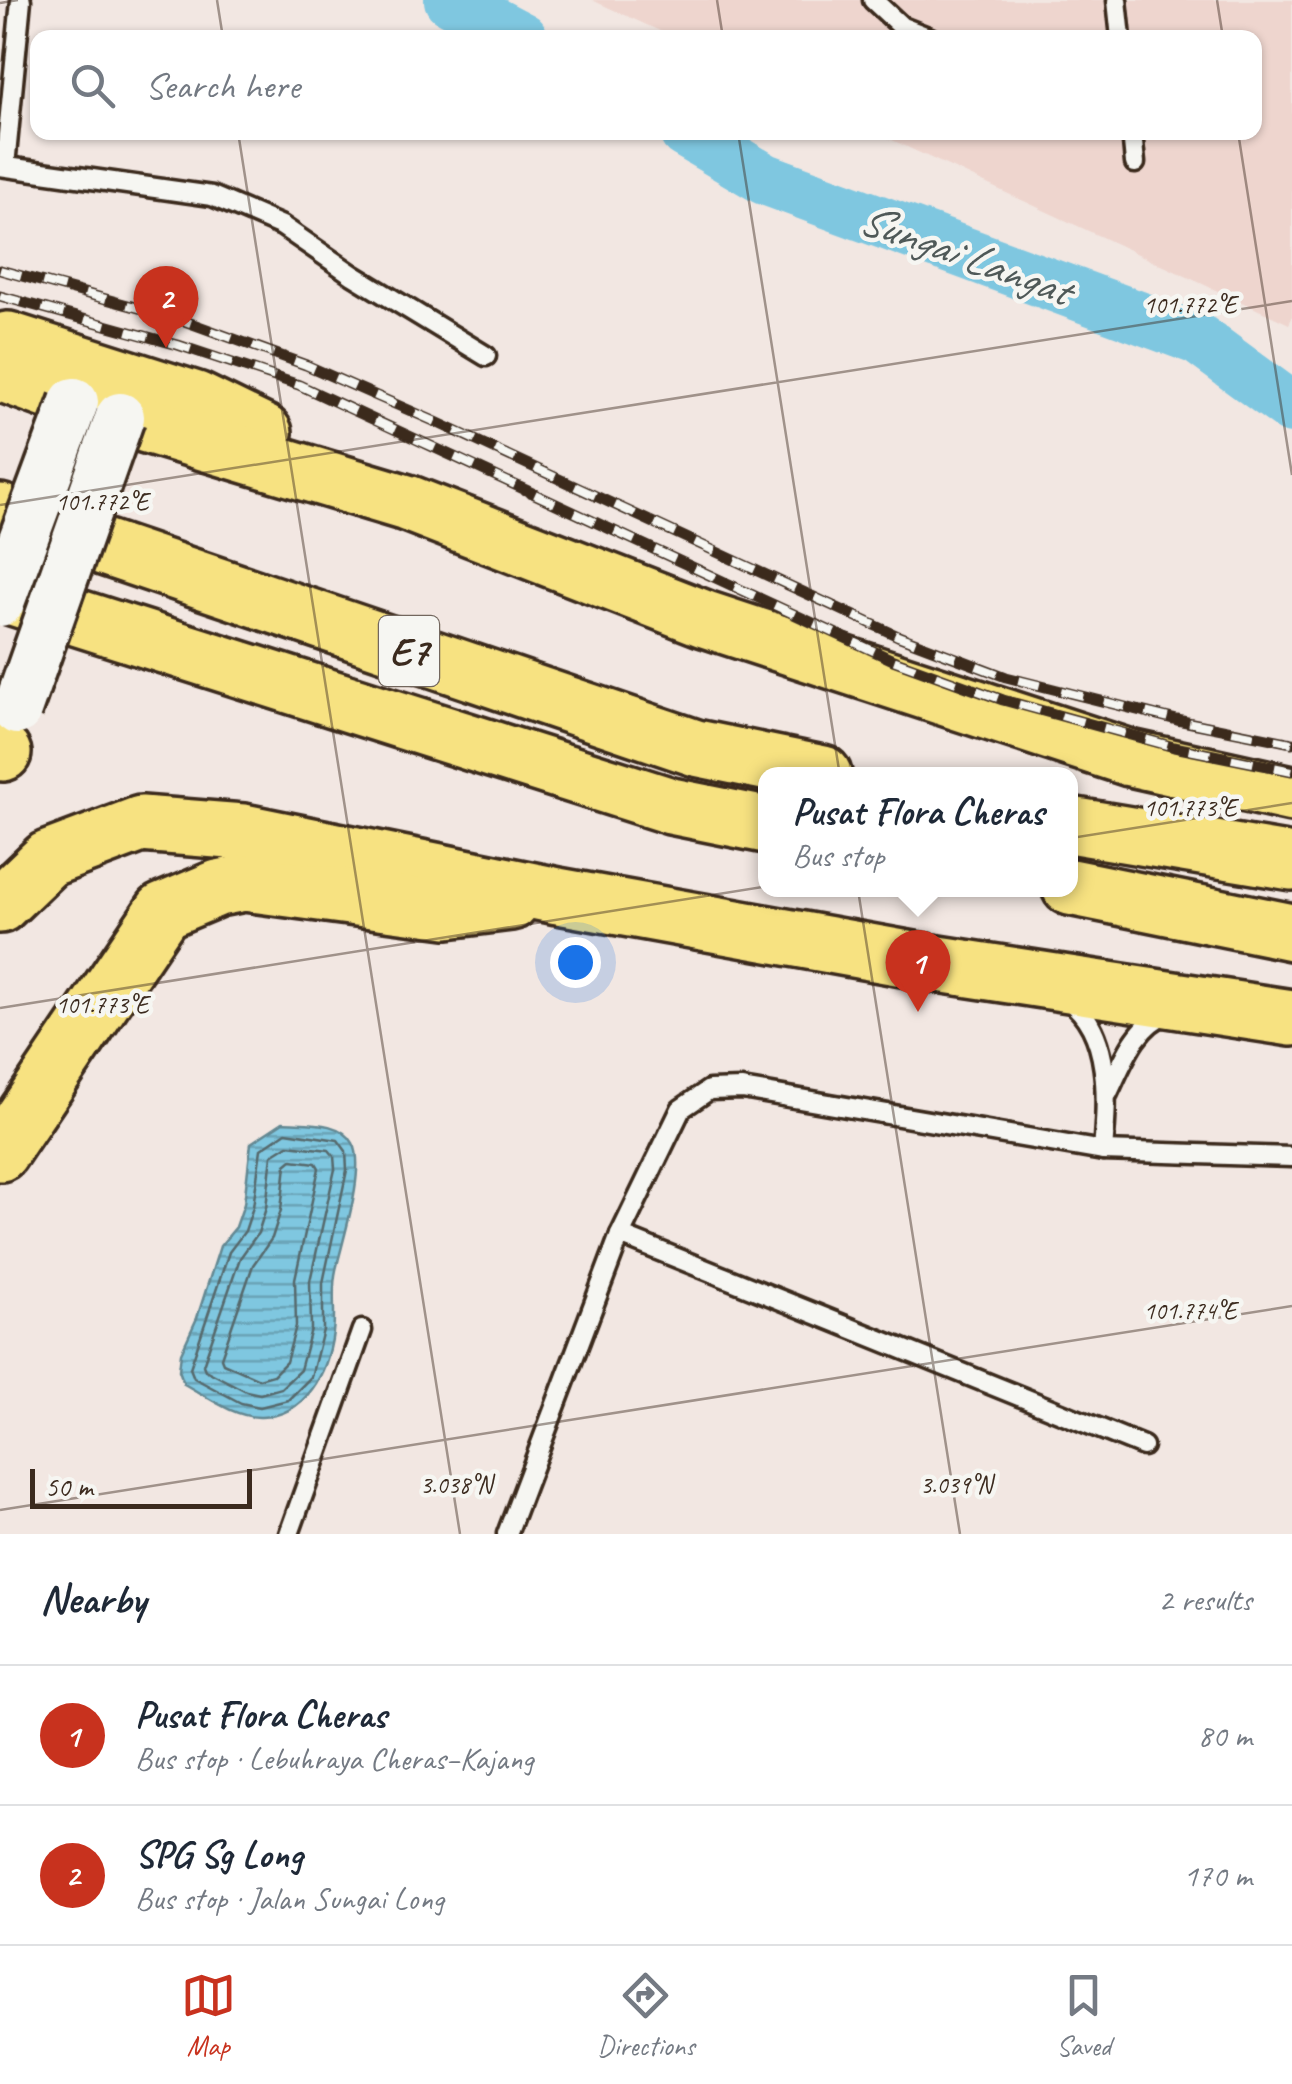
<!DOCTYPE html>
<meta charset="utf-8">
<style>
:root{--surface:#fff;--page:#f6f6f7;--text:#1f2937;--muted:#747a83;--line:#e0e1e3;--accent:#c8321e}
body{margin:0;font-family:Caveat,sans-serif;background:var(--page);color:var(--text)}
.scale{position:absolute;left:30px;bottom:25px;width:222px;box-sizing:border-box;padding-left:10px;border:5px solid #3b2a1e;border-top:0;font-size:28px;line-height:35px;white-space:nowrap;color:#3b2a1e;-webkit-text-stroke:8px #f6f6f2;paint-order:stroke}
.you{position:absolute;left:575px;top:962px;width:35px;height:35px;margin:-25px;border:8px solid #fff;border-radius:50%;background:#1a73e8;box-shadow:0 0 0 15px #1a73e833}
.badge{display:grid;place-items:center;width:65px;height:65px;border-radius:50%;background:var(--accent);color:#fff;font-size:32px;font-weight:700}
.pin{position:absolute;translate:-50% -82px;filter:drop-shadow(0 2px 5px #0008)}
.pin::after{content:'';position:absolute;top:52px;width:35px;height:30px;background:inherit;clip-path:polygon(0 0,100% 0,50% 100%)}
.popup{position:absolute;left:758px;top:767px;width:320px;height:130px;box-sizing:border-box;display:grid;place-content:center;border-radius:20px;background:var(--surface);filter:drop-shadow(0 2px 8px #0005);font-size:32px;white-space:nowrap;color:var(--muted)}
.popup b{font-size:38px;color:var(--text)}
.popup::after{content:'';position:absolute;left:50%;top:100%;margin-left:-20px;border:20px solid transparent;border-top-color:var(--surface)}
.list{margin:0;padding:0;list-style:none}
h2{display:flex;justify-content:space-between;align-items:center;height:130px;margin:0;padding:0 40px;font-size:42px}
h2 small{font-size:32px;font-weight:400;color:var(--muted)}
.list li{display:grid;grid-template-columns:65px 1fr auto;gap:30px;align-items:center;box-sizing:border-box;height:140px;padding:0 40px;border-top:2px solid var(--line)}
.list b{display:block;font-size:38px;white-space:nowrap}
.list p{margin:0;font-size:32px;white-space:nowrap;color:var(--muted)}
.list em{font-size:32px;font-style:normal;color:var(--muted)}
.icon{flex:none;width:55px;height:55px;fill:none;stroke:currentColor;stroke-width:2;stroke-linecap:round;stroke-linejoin:round}
.map{position:relative;flex:none;width:1292px;height:1534px;overflow:hidden}
.search{position:absolute;background:var(--surface);box-shadow:0 2px 8px #0004;left:30px;right:30px;top:30px;height:110px;display:flex;align-items:center;gap:25px;box-sizing:border-box;padding:0 35px;border-radius:20px;color:var(--muted);font-size:38px}
.sheet{height:410px;background:var(--surface)}
nav{display:flex;justify-content:space-around;align-items:center;box-sizing:border-box;height:140px;border-top:2px solid var(--line);background:var(--surface);font-size:28px;color:var(--muted)}
nav a{display:grid;justify-items:center;gap:5px}
nav .on{color:var(--accent)}
.map>svg:first-child{display:block}
</style>
<div class="map">
<svg width="1292" height="1534" viewBox="0 0 1292 1534">
<defs>
<pattern id="water-rules" width="6" height="5" patternUnits="userSpaceOnUse" patternTransform="scale(2.5)"><rect width="6" height="5" fill="#7fc7e0"/><path d="M0 2.5h6" fill="none" stroke="#69a2b5"/></pattern>
</defs>
<rect width="100%" height="100%" fill="#f2e7e2"/>
<filter id="ink" filterUnits="userSpaceOnUse"><feTurbulence type="fractalNoise" baseFrequency=".01" numOctaves="2"/><feDisplacementMap in="SourceGraphic" scale="20" xChannelSelector="R" yChannelSelector="G"/><feConvolveMatrix kernelMatrix="1 2 1 2 8 2 1 2 1" color-interpolation-filters="sRGB"/></filter>
<g filter="url(#ink)">
<!-- built -->
<polygon fill="#eed5ce" points="592,0 1292,0 1292,318 1289,324 877,133 1254,132 1254,38 673,37"/>
<!-- water -->
<path fill="url(#water-rules)" stroke="#648892" stroke-width="2.5" d="M 283,1122 C 307,1124 340,1120 353,1143 C 367,1167 342,1242 336,1270 C 331,1291 336,1311 333,1332 C 328,1371 307,1416 261,1417 C 235,1418 206,1396 184,1384 L 179,1370 L 181,1353 L 197,1318 L 220,1246 L 236,1227 L 244,1204 L 251,1143 Z"/>
<g fill="none" stroke-linecap="round" stroke-linejoin="round">
<!-- shore -->
<g stroke="#56696c" stroke-width="2.5">
<polygon points="286,1132 338,1140 346,1151 347,1170 323,1283 323,1330 311,1377 288,1400 260,1407 241,1403 194,1378 190,1368 229,1252 245,1231 253,1207 261,1149"/>
<polygon points="288,1145 329,1150 334,1156 335,1169 310,1281 311,1329 300,1370 281,1388 260,1394 246,1391 205,1370 203,1365 240,1258 258,1233 266,1208 272,1155"/>
<polygon points="292,1160 316,1163 319,1168 295,1279 296,1326 286,1362 273,1375 259,1379 223,1363 221,1358 253,1265 272,1238 281,1210 286,1165"/>
</g>
<!-- river -->
<g stroke="#7fc7e0" stroke-width="52">
<polyline points="450,0 522,38"/>
<polyline points="685,132 765,179 1198,339 1292,408"/>
</g>
<!-- lane casing -->
<g stroke="#3b2a1e" stroke-width="25">
<g id="lane">
<polyline points="873,0 902,27 930,38"/>
<polyline points="1117,0 1121,38"/>
<polyline points="1132,132 1135,163"/>
<polyline points="0,166 212,196 282,226 353,275 486,356"/>
<polyline points="5,166 21,0"/>
<path d="M 1067,999 C 1113,1031 1107,1103 1103,1151"/>
<path d="M 1108,1093 C 1122,1064 1136,1023 1169,1013"/>
<polyline points="620,1235 1143,1446"/>
<polyline points="289,1534 362,1330"/>
<polyline points="507,1534 620,1235 681,1109 709,1090 742,1089 1103,1151 1292,1157"/>
</g>
</g>
<!-- highway casing -->
<g stroke="#3b2a1e" stroke-width="62">
<g id="highway">
<polyline points="8,340 196,400 264,433"/>
<polyline points="0,373 120,417 407,503 705,619 1130,758 1292,794"/>
<polyline points="0,512 696,748 823,774"/>
<polyline points="0,593 671,806 766,825"/>
<polyline points="0,752 3,753"/>
<polyline points="1070,825 1292,862"/>
<polyline points="1070,887 1292,932"/>
<polyline points="0,905 48,859 141,824 243,832 558,896 925,962 1292,1018"/>
<polyline points="0,1153 163,911 218,888 244,883 447,910 511,902"/>
</g>
</g>
<!-- lane -->
<use href="#lane" stroke="#f6f6f2" stroke-width="18"/>
<!-- highway -->
<use href="#highway" stroke="#f7e281" stroke-width="55"/>
<!-- rail casing -->
<g stroke="#3b2a1e" stroke-width="11">
<g id="rail">
<polyline points="0,270 179,319 306,365 436,422 898,636 1006,677 1177,720 1292,743"/>
<polyline points="0,296 178,345 299,385 893,660 1003,700 1174,747 1292,771"/>
</g>
</g>
<!-- rail -->
<use href="#rail" stroke="#f6f6f2" stroke-width="8" stroke-dasharray="22" stroke-linecap="butt"/>
<!-- secondary-bridge casing -->
<g stroke="#3b2a1e" stroke-width="55" stroke-linecap="butt">
<g id="secondary-bridge">
<polyline points="0,602 74,402"/>
<polyline points="17,710 120,417"/>
</g>
</g>
<!-- secondary-bridge -->
<use href="#secondary-bridge" stroke="#f6f6f2" stroke-width="48"/>
</g>
</g>
<!-- ticks -->
<path fill="none" stroke="#3b2a1e" stroke-width="2.5" stroke-opacity="0.45" d="M 217,0 L 223,38M 717,0 L 723,38M 1217,0 L 1223,38M 0,3 L 18,0M 238,132 L 460,1534M 738,132 L 960,1534M 1238,132 L 1292,475M 0,505 L 1292,301M 0,1008 L 1292,803M 0,1510 L 1292,1306"/>
<g text-anchor="middle" stroke-width="9" stroke-linejoin="round" paint-order="stroke">
<!-- shield labels -->
<rect fill="#f6f6f2" stroke="#73675e" stroke-width="2.5" x="379" y="616" width="60" height="70" rx="8"/>
<g font-size="40" font-weight="bold" fill="#3b2a1e">
<text x="409" y="665">E7</text>
</g>
<!-- water labels -->
<g font-size="45" font-style="italic" fill="#4f5958" stroke="#f6f6f2">
<text transform="translate(965 253) rotate(20)" y="16">Sungai Langat</text>
</g>
</g>
<g font-size="25" text-anchor="middle" fill="#3b2a1e" stroke="#f6f6f2" stroke-width="9" stroke-linejoin="round" paint-order="stroke">
<text x="1190" y="313">101.772°E</text>
<text x="102" y="510">101.772°E</text>
<text x="1190" y="816">101.773°E</text>
<text x="102" y="1013">101.773°E</text>
<text x="1190" y="1319">101.774°E</text>
<text x="456" y="1493">3.038°N</text>
<text x="956" y="1493">3.039°N</text>
</g>
</svg>
<div class="scale">50 m</div>
<div class="you"></div>
<div class="pin badge" style="left:918px;top:1012px">1</div>
<div class="popup"><b>Pusat Flora Cheras</b>Bus stop</div>
<div class="pin badge" style="left:166px;top:348px">2</div>
<div class="search"><svg class="icon" aria-label="search" viewBox="0 0 24 24"><circle cx="10" cy="10" r="6"/><path d="M15 15l6 6"/></svg>Search here</div>
</div>
<section class="sheet">
<h2>Nearby<small>2 results</small></h2>
<ul class="list">
<li><span class="badge">1</span><div><b>Pusat Flora Cheras</b><p>Bus stop · Lebuhraya Cheras–Kajang</p></div><em>80 m</em></li>
<li><span class="badge">2</span><div><b>SPG Sg Long</b><p>Bus stop · Jalan Sungai Long</p></div><em>170 m</em></li>
</ul>
</section>
<nav>
<a class="on"><svg class="icon" aria-label="map" viewBox="0 0 24 24"><path d="M3 6l6-2 6 2 6-2v14l-6 2-6-2-6 2zM9 4v14M15 6v14"/></svg>Map</a>
<a><svg class="icon" aria-label="directions" viewBox="0 0 24 24"><path d="M12 3l9 9-9 9-9-9zM9 14v-3h6M13 9l2 2-2 2"/></svg>Directions</a>
<a><svg class="icon" aria-label="saved" viewBox="0 0 24 24"><path d="M7 4h10v16l-5-4-5 4z"/></svg>Saved</a>
</nav>
